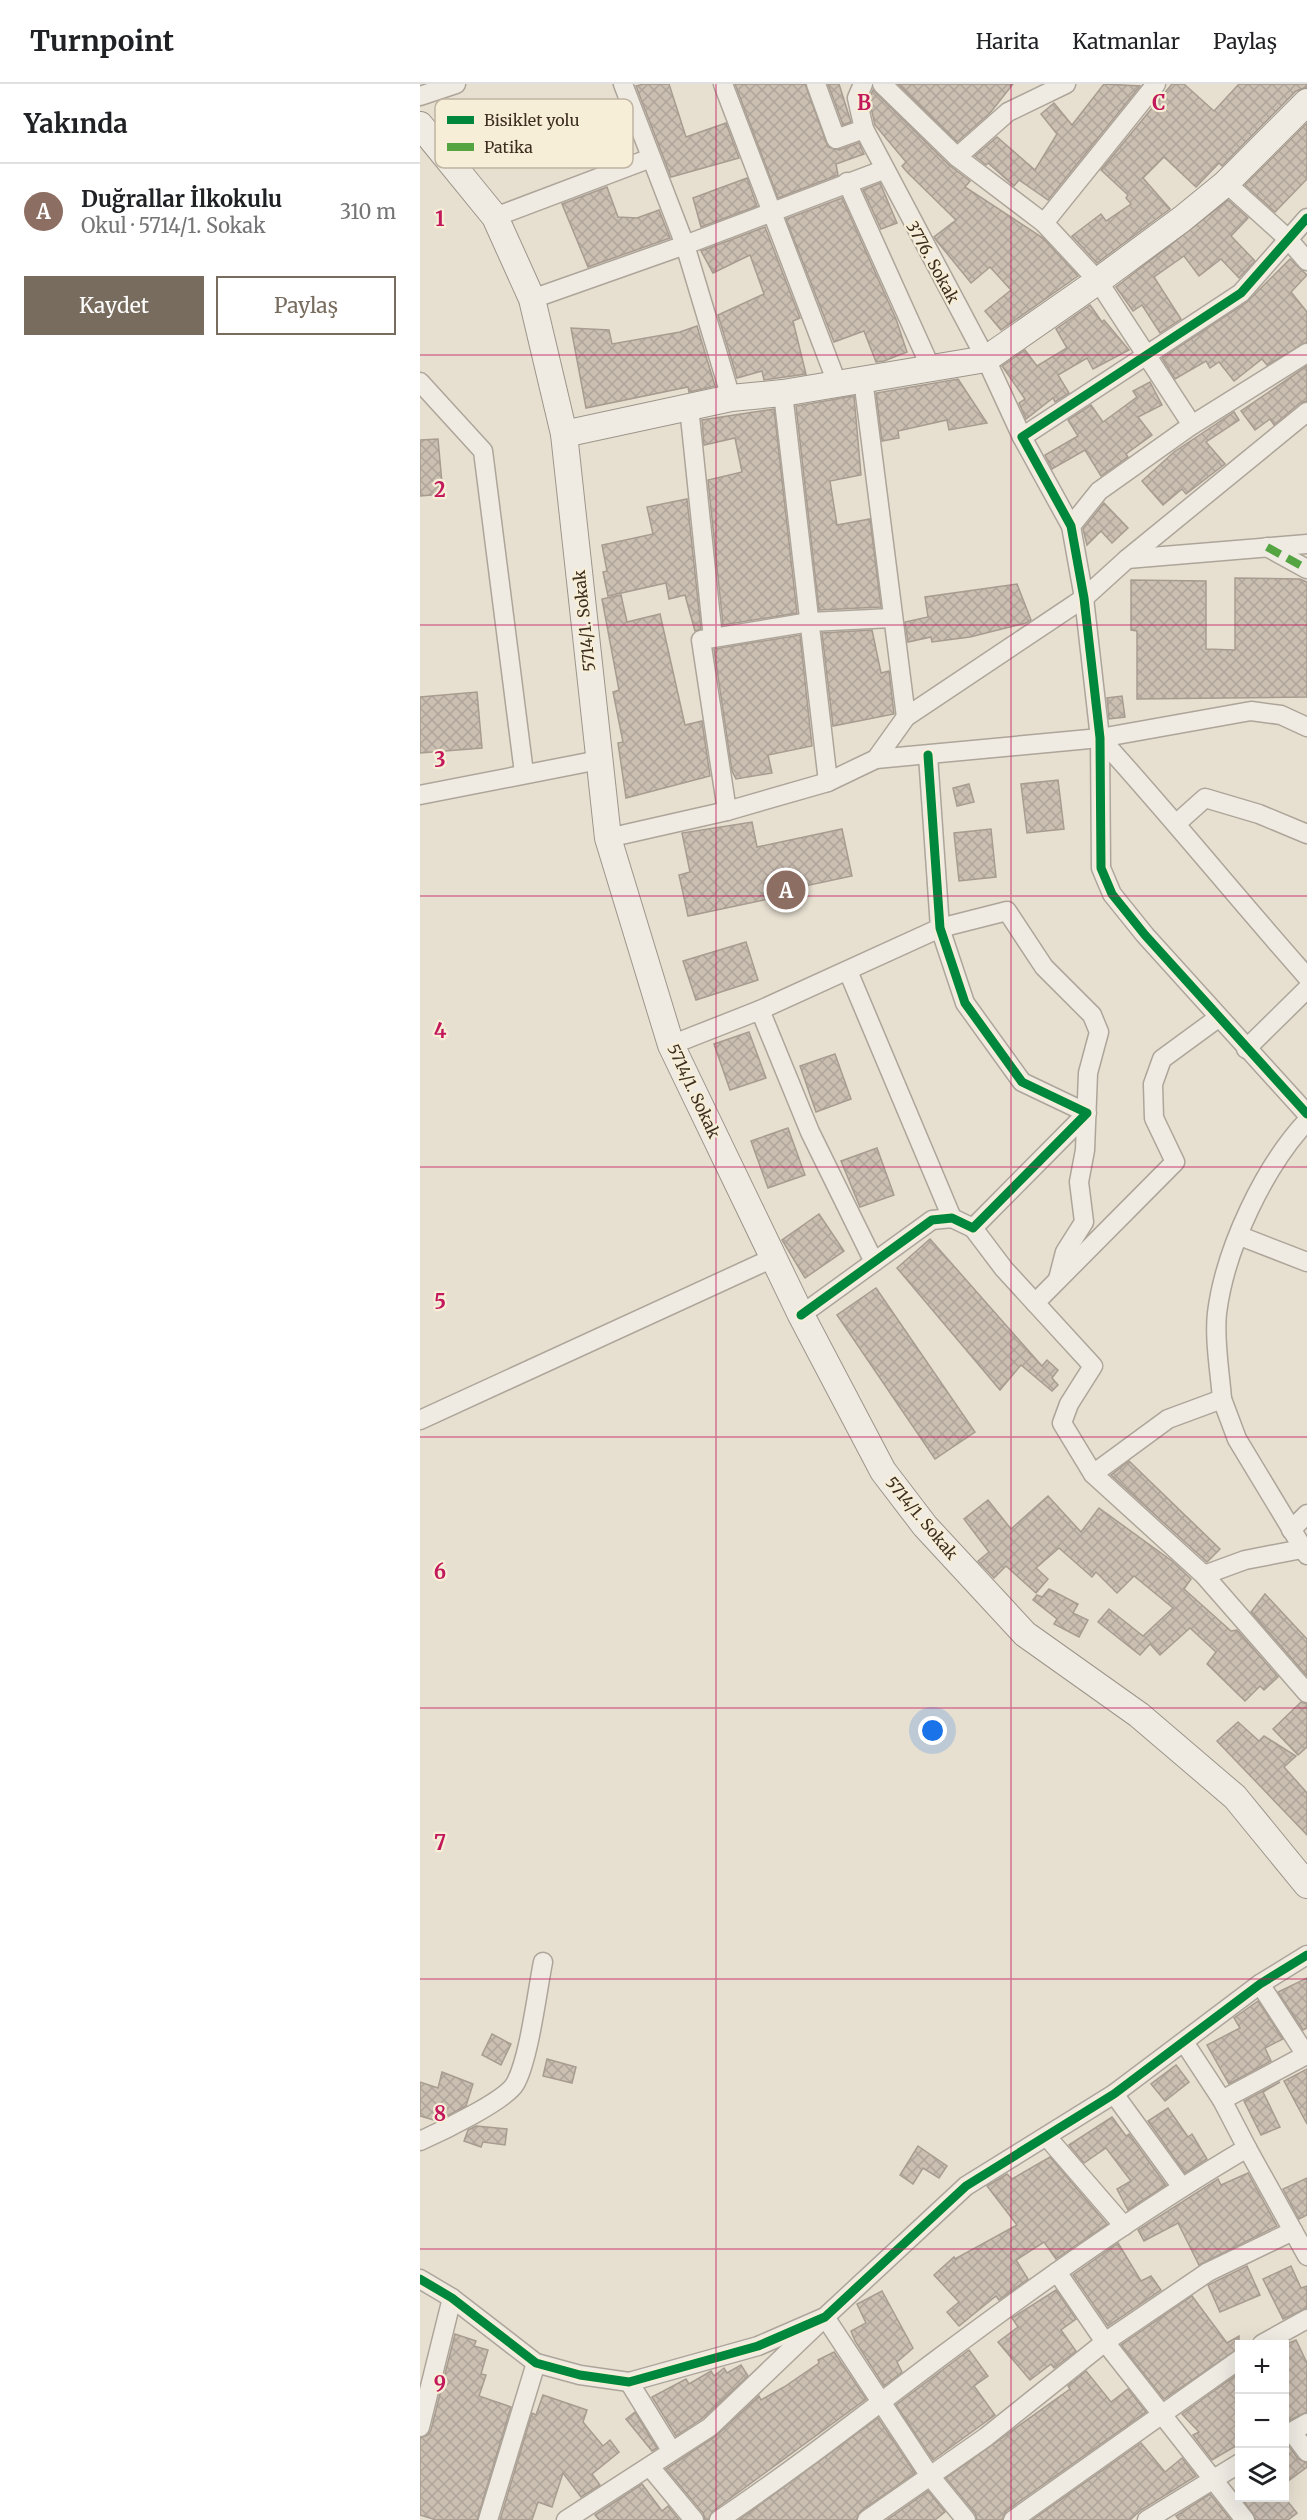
<!DOCTYPE html>
<html lang="tr">
<meta charset="utf-8">
<style>
:root{--surface:#fff;--page:#f6f6f6;--text:#202124;--muted:#757577;--line:#e0e0e0;--accent:#786c5e}
body{margin:0;font-family:Merriweather,serif;background:var(--page);color:var(--text)}
.controls{position:absolute;right:18px;bottom:18px;display:grid;overflow:hidden;border-radius:0px;box-shadow:0 6px 24px #0002}
.controls button{width:54px;height:54px;display:grid;place-items:center;padding:0;border:0;border-bottom:2px solid var(--line);background:var(--surface);color:var(--text);font:30px sans-serif}
.you{position:absolute;left:513px;top:1647px;width:21px;height:21px;margin:-15px;border:4px solid #fff;border-radius:50%;background:#1a73e8;box-shadow:0 0 0 9px #1a73e833}
.badge{display:grid;place-items:center;width:39px;height:39px;border-radius:50%;background:var(--accent);color:#fff;font-size:20px;font-weight:700}
.pin{position:absolute;translate:-50% -50%;border:3px solid #fff;box-shadow:0 2px 6px #0006}
.list{margin:0;padding:0;list-style:none}
h2{display:flex;justify-content:space-between;align-items:center;height:78px;margin:0;padding:0 24px;font-size:26px}
h2 small{font-size:20px;font-weight:400;color:var(--muted)}
.list li{display:grid;grid-template-columns:39px 1fr auto;gap:18px;align-items:center;box-sizing:border-box;height:96px;padding:0 24px;border-top:2px solid var(--line)}
.list b{display:block;font-size:22px;white-space:nowrap}
.list p{margin:0;font-size:20px;white-space:nowrap;color:var(--muted)}
.list em{font-size:20px;font-style:normal;color:var(--muted)}
.actions{display:flex;gap:12px;padding:18px 24px}
.actions a{flex:1;padding:14px 0;border:2px solid var(--accent);border-radius:0px;text-align:center;font-size:21px;color:var(--accent)}
.actions .main{background:var(--accent);color:#fff}
.icon{flex:none;width:33px;height:33px;fill:none;stroke:currentColor;stroke-width:2;stroke-linecap:round;stroke-linejoin:round}
.map{position:relative;flex:none;width:887px;height:2436px;overflow:hidden}
header{display:flex;align-items:center;gap:36px;box-sizing:border-box;height:84px;padding:0 30px;background:var(--surface);border-bottom:2px solid var(--line)}
header strong{font-size:28px}
nav{display:flex;gap:33px;margin-inline-start:auto;font-size:21px}
main{display:flex}
aside{flex:1;background:var(--surface)}
.map>svg:first-child{display:block}
</style>
<header>
<strong>Turnpoint</strong>
<nav><a>Harita</a><a>Katmanlar</a><a>Paylaş</a></nav>
</header>
<main>
<aside>
<h2>Yakında<small></small></h2>
<ul class="list">
<li><span class="badge" style="background:#8d6e63">A</span><div><b>Duğrallar İlkokulu</b><p>Okul · 5714/1. Sokak</p></div><em>310 m</em></li>
</ul>
<div class="actions"><a class="main">Kaydet</a><a>Paylaş</a></div>
</aside>
<div class="map">
<svg width="887" height="2436" viewBox="0 0 887 2436">
<defs>
<pattern id="building-cross-hatch" width="8" height="8" patternUnits="userSpaceOnUse" patternTransform="scale(1.5)"><rect width="8" height="8" fill="#cbbfb2"/><path d="M0 0l8 8M0 8l8-8" fill="none" stroke="#afa499"/></pattern>
</defs>
<rect width="100%" height="100%" fill="#e7e0d1"/>
<!-- building -->
<g fill="url(#building-cross-hatch)" stroke="#a89c90" stroke-width="1.5">
<polygon points="224,0 249,0 266,53 306,39 319,74 251,93 216,2"/>
<polygon points="315,0 385,0 408,63 419,66 439,59 444,70 416,80 418,91 358,114"/>
<polygon points="408,0 419,0 431,38 423,41"/>
<polygon points="478,0 593,0 570,29 537,58"/>
<polygon points="684,0 720,2 628,116 599,96 594,102 568,79 566,81 555,72 577,53 615,86 637,50 621,30 634,19 652,41"/>
<polygon points="752,0 764,0 794,27 819,0 887,0 887,3 876,7 802,82 799,79 776,103 744,73 723,94 750,125 677,179 652,152 681,130 686,137 711,120 706,114 708,111 681,86"/>
<polygon points="453,6 529,81 550,97 545,103 623,154 658,192 581,246 565,227 591,206 570,183 551,199 516,156 514,153 536,136 487,88 482,82 486,78 455,41 449,15"/>
<polygon points="887,39 887,95 855,128 825,101"/>
<polygon points="327,94 337,122 281,143 273,114"/>
<polygon points="460,99 477,139 461,145 443,106"/>
<polygon points="187,103 198,133 217,134 239,126 250,154 168,183 142,120"/>
<polygon points="422,114 476,235 487,268 464,277 456,278 444,247 414,258 366,135"/>
<polygon points="808,116 828,134 811,152 835,177 819,194 801,175 779,192 764,172 734,193 761,235 740,249 722,221 713,227 696,203"/>
<polygon points="345,143 380,234 373,237 386,290 344,296 342,287 317,294 298,231 344,210 330,171 293,189 281,167"/>
<polygon points="870,175 887,191 871,208 887,228 887,258 847,281 842,275 814,297 799,278 790,284 786,277 755,295 742,274 827,218"/>
<polygon points="670,221 682,238 684,236 709,266 673,285 667,274 638,291 649,309 635,318 633,314 606,335 599,319 605,315 582,282 605,266 617,282 647,264 636,245"/>
<polygon points="277,242 295,302 269,308 268,303 166,324 151,244 189,246 192,260 260,248"/>
<polygon points="887,282 887,317 880,319 854,341 850,335 835,346 821,327"/>
<polygon points="538,295 567,339 529,346 527,336 478,347 479,354 462,357 456,309"/>
<polygon points="730,298 742,321 718,333 732,351 706,370 708,373 681,392 665,366 632,385 625,371 658,352 648,336 671,321 683,338 717,313 713,307"/>
<polygon points="434,312 441,391 410,397 417,441 450,435 461,523 399,526 376,322"/>
<polygon points="354,325 377,529 303,541 288,396 322,388 315,354 284,361 282,336"/>
<polygon points="814,328 819,336 786,358 805,380 766,410 762,405 743,421 722,397 754,368"/>
<polygon points="18,355 23,410 0,412 0,356"/>
<polygon points="267,415 281,545 275,547 265,511 249,515 246,499 188,512 183,488 187,487 182,461 233,450 227,423"/>
<polygon points="684,419 708,444 692,459 681,447 667,461 663,445"/>
<polygon points="815,494 880,495 887,498 887,613 717,615 717,547 711,546 711,496 786,497 786,565 815,566"/>
<polygon points="597,500 611,536 606,539 550,553 512,558 511,553 488,558 485,538 508,533 505,513"/>
<polygon points="201,511 207,538 240,530 265,641 282,637 290,692 206,714 198,659 203,658 193,608 199,606 182,515"/>
<polygon points="452,546 461,589 469,587 474,630 413,642 402,549"/>
<polygon points="380,551 392,662 348,671 352,689 316,695 312,687 294,565"/>
<polygon points="57,608 62,664 0,669 0,613"/>
<polygon points="702,612 705,633 689,635 687,614"/>
<polygon points="638,696 644,745 607,749 601,700"/>
<polygon points="549,700 554,718 537,722 533,704"/>
<polygon points="332,738 337,763 422,745 432,792 352,809 353,814 268,832 259,791 270,788 262,749"/>
<polygon points="571,745 576,793 539,797 534,749"/>
<polygon points="326,858 338,896 276,916 263,877"/>
<polygon points="329,948 346,994 310,1006 294,960"/>
<polygon points="415,970 431,1015 396,1028 380,982"/>
<polygon points="368,1044 385,1091 348,1104 331,1057"/>
<polygon points="457,1064 474,1111 440,1123 421,1077"/>
<polygon points="399,1130 424,1167 385,1194 362,1156"/>
<polygon points="510,1155 622,1282 627,1276 638,1286 632,1294 638,1301 632,1307 601,1281 580,1306 477,1184"/>
<polygon points="456,1204 555,1348 515,1375 417,1231"/>
<polygon points="709,1377 800,1465 787,1478 691,1391"/>
<polygon points="628,1412 661,1448 679,1424 752,1477 771,1495 764,1505 811,1547 817,1546 858,1593 844,1606 840,1602 825,1617 787,1580 796,1568 770,1544 740,1571 730,1560 720,1571 678,1538 689,1525 723,1552 753,1524 714,1492 697,1509 676,1488 672,1493 639,1464 616,1484 628,1495 616,1509 586,1482 574,1494 558,1477 569,1468 544,1435 568,1416 591,1445"/>
<polygon points="629,1505 658,1520 653,1529 668,1536 659,1553 634,1540 637,1535 613,1516 617,1511 622,1513"/>
<polygon points="845,1510 887,1555 887,1592 831,1528"/>
<polygon points="881,1618 887,1620 887,1663 878,1671 853,1645"/>
<polygon points="818,1638 839,1657 844,1652 876,1672 864,1683 887,1709 887,1751 797,1657"/>
<polygon points="887,1894 887,1944 883,1946 858,1908"/>
<polygon points="838,1917 863,1955 845,1964 851,1977 809,2000 787,1961 820,1944 814,1934"/>
<polygon points="72,1950 91,1960 81,1981 62,1971"/>
<polygon points="127,1975 156,1983 152,1999 123,1992"/>
<polygon points="756,1981 769,1998 745,2017 731,2000"/>
<polygon points="887,1985 887,2040 864,1997"/>
<polygon points="22,1988 53,2000 46,2022 17,2037 0,2032 0,1998 18,2004"/>
<polygon points="860,1998 843,2008 860,2043 841,2051 824,2017"/>
<polygon points="748,2024 768,2053 772,2050 787,2075 765,2089 728,2037"/>
<polygon points="692,2033 706,2052 709,2050 746,2101 708,2126 697,2105 711,2097 686,2064 664,2079 649,2061"/>
<polygon points="56,2042 87,2045 85,2061 63,2058 61,2063 44,2057 48,2046"/>
<polygon points="498,2062 527,2082 519,2094 503,2084 493,2100 480,2091"/>
<polygon points="630,2073 687,2140 636,2175 624,2158 596,2176 608,2195 579,2216 576,2212 539,2242 527,2228 539,2218 514,2191 534,2173 535,2175 597,2141 567,2102 587,2090 592,2095"/>
<polygon points="828,2089 857,2142 779,2181 758,2139 724,2157 718,2146 798,2095 801,2101"/>
<polygon points="887,2094 887,2131 879,2135 863,2105"/>
<polygon points="698,2159 721,2197 731,2192 741,2206 688,2242 653,2191"/>
<polygon points="827,2182 840,2211 800,2228 788,2201"/>
<polygon points="871,2182 881,2204 887,2202 887,2224 863,2235 843,2195"/>
<polygon points="636,2206 656,2235 641,2246 656,2267 634,2284 631,2280 610,2296 578,2258 598,2243 592,2234"/>
<polygon points="462,2207 493,2264 477,2278 482,2288 464,2302 435,2257 431,2247 446,2239 437,2220"/>
<polygon points="772,2212 807,2259 819,2252 819,2264 744,2315 701,2261"/>
<polygon points="35,2250 56,2257 54,2262 68,2266 61,2290 66,2291 59,2312 91,2323 57,2436 16,2436 0,2431 0,2354 8,2351 11,2346"/>
<polygon points="876,2256 887,2279 887,2328 864,2339 864,2261"/>
<polygon points="549,2266 568,2292 554,2302 575,2331 513,2376 476,2321"/>
<polygon points="414,2268 446,2315 293,2427 288,2436 285,2436 283,2429 246,2385 296,2352 339,2312 341,2316 364,2303 399,2279 398,2276"/>
<polygon points="321,2281 328,2292 283,2334 256,2352 232,2313 266,2295 269,2300 291,2287 294,2292 304,2284 307,2289"/>
<polygon points="666,2287 691,2318 708,2305 726,2328 586,2427 582,2436 557,2436 555,2429 526,2394 650,2305 648,2302"/>
<polygon points="819,2289 819,2360 792,2376 773,2351 779,2348 762,2330"/>
<polygon points="123,2311 167,2326 163,2338 183,2362 190,2356 199,2368 172,2390 180,2401 161,2413 143,2389 132,2423 118,2418 112,2436 80,2436 112,2329 116,2331"/>
<polygon points="215,2328 237,2364 232,2367 206,2335"/>
<polygon points="458,2334 495,2389 441,2427 436,2436 319,2436"/>
<polygon points="721,2359 745,2388 762,2374 776,2392 721,2426 710,2436 612,2436"/>
<polygon points="869,2362 878,2375 887,2379 887,2383 864,2400 864,2363"/>
<polygon points="222,2400 242,2427 248,2422 259,2436 179,2436 175,2431"/>
<polygon points="508,2407 525,2428 515,2436 467,2436"/>
<polygon points="790,2410 811,2436 759,2436 756,2432"/>
<polygon points="822,2414 865,2414 877,2429 868,2436 836,2436"/>
</g>
<g fill="none" stroke-linecap="round" stroke-linejoin="round">
<!-- street casing -->
<g stroke="#ada599" stroke-width="21">
<g id="street">
<polyline points="203,0 265,161 311,314"/>
<polyline points="303,0 417,299"/>
<polyline points="396,0 416,55 444,45"/>
<polyline points="443,0 437,14 444,45 566,275 602,353"/>
<polyline points="462,0 537,73 624,139 678,197 772,341"/>
<polyline points="0,12 36,0"/>
<polyline points="537,73 588,28 646,0"/>
<polyline points="427,98 510,282"/>
<polyline points="806,99 867,154 887,177"/>
<polyline points="75,133 231,74"/>
<polyline points="887,134 821,209 602,353 651,442 664,514 680,654 681,784 692,810 725,851 887,1030"/>
<polyline points="624,139 736,0"/>
<polyline points="112,215 265,161 463,86"/>
<polyline points="443,295 486,633"/>
<polyline points="0,298 63,367 104,689"/>
<polyline points="363,309 408,698"/>
<polyline points="269,323 293,554"/>
<polyline points="651,442 679,407 772,341 887,269"/>
<polyline points="847,463 887,485"/>
<polyline points="707,475 887,460"/>
<path d="M 680,654 C 751,732 817,814 887,893"/>
<polyline points="456,675 680,654 831,627 861,631 887,643"/>
<polyline points="0,711 179,676"/>
<polyline points="307,727 281,556 390,538 472,534"/>
<polyline points="757,739 785,714 839,730 887,750"/>
<polyline points="188,754 307,727 408,698 456,675 486,633 664,514 707,475 887,328"/>
<polyline points="428,887 532,1134"/>
<polyline points="340,926 390,1048 454,1178"/>
<polyline points="251,961 340,926 520,844 587,827 624,883 672,931 679,948 668,989 665,1066 659,1098 664,1138 645,1168 638,1195"/>
<polyline points="826,965 887,905"/>
<polyline points="553,1144 584,1185 673,1282 649,1320 642,1339 673,1390 784,1491 887,1609"/>
<polyline points="820,1152 887,1178"/>
<polyline points="615,1219 755,1078 734,1034 733,1000 742,975 798,934"/>
<polyline points="381,1231 512,1136 532,1134 553,1144 667,1029 602,998 545,919 520,844 508,671"/>
<path d="M 802,1315 C 800,1288 794,1256 797,1229 C 805,1165 844,1083 887,1037"/>
<polyline points="0,1336 353,1174"/>
<polyline points="673,1390 748,1335 802,1315 817,1355 887,1471"/>
<polyline points="871,1446 887,1430"/>
<polyline points="784,1491 825,1476 882,1465"/>
<polyline points="764,1958 802,2016 827,2064"/>
<polyline points="694,2010 761,2102"/>
<polyline points="802,2016 886,1971 840,1900"/>
<polyline points="627,2053 704,2142"/>
<path d="M 0,2057 C 20,2048 85,2017 95,2000 C 109,1976 117,1908 123,1878"/>
<polyline points="637,2188 685,2258 825,2436"/>
<polyline points="0,2195 32,2214 116,2279 160,2291 209,2298 338,2262 405,2233 546,2102 694,2010 840,1900 887,1871"/>
<polyline points="842,2260 887,2235"/>
<polyline points="209,2298 251,2366"/>
<polyline points="0,2343 32,2214"/>
<polyline points="872,2348 887,2368"/>
<polyline points="864,2352 887,2339"/>
<polyline points="230,2383 274,2436"/>
<polyline points="68,2436 116,2279"/>
<polyline points="146,2436 290,2343 405,2233 510,2392 546,2436"/>
<path d="M 299,2436 C 375,2385 446,2329 519,2274 C 618,2200 720,2127 827,2064 L 887,2172"/>
<polyline points="447,2436 566,2353 685,2258 788,2188 873,2147"/>
<polyline points="593,2436 820,2275"/>
<polyline points="727,2436 820,2379"/>
</g>
</g>
<!-- secondary casing -->
<g stroke="#9c958a" stroke-width="28">
<g id="secondary">
<polyline points="0,41 75,133 112,215 144,350 188,754 251,961 381,1231 463,1387 505,1442 605,1550 719,1631 815,1713 887,1801"/>
<polyline points="144,350 311,314 363,309 566,275 678,197 762,135 806,99 887,18"/>
</g>
</g>
<!-- street -->
<use href="#street" stroke="#efebe3" stroke-width="18"/>
<!-- secondary -->
<use href="#secondary" stroke="#efebe3" stroke-width="26"/>
<!-- quiet -->
<polyline stroke="#54a441" stroke-width="8" stroke-dasharray="15 8" stroke-linecap="butt" points="847,463 887,485"/>
<!-- cycleway casing -->
<g stroke="#f7eed8" stroke-width="13">
<g id="cycleway">
<polyline points="887,134 821,209 602,353 651,442 664,514 680,654 681,784 692,810 725,851 887,1030"/>
<polyline points="381,1231 512,1136 532,1134 553,1144 667,1029 602,998 545,919 520,844 508,671"/>
<polyline points="0,2195 32,2214 116,2279 160,2291 209,2298 338,2262 405,2233 546,2102 694,2010 840,1900 887,1871"/>
</g>
</g>
<!-- cycleway -->
<use href="#cycleway" stroke="#00873e" stroke-width="9"/>
</g>
<!-- grid -->
<path fill="none" stroke="#c2185b" stroke-width="1.5" stroke-opacity="0.55" d="M 296,0 L 296,2436M 591,0 L 591,2436M 0,271 L 887,271M 0,541 L 887,541M 0,812 L 887,812M 0,1083 L 887,1083M 0,1353 L 887,1353M 0,1624 L 887,1624M 0,1895 L 887,1895M 0,2165 L 887,2165"/>
<g text-anchor="middle" stroke-width="4.5" stroke-linejoin="round" paint-order="stroke">
<!-- street labels -->
<g font-size="16" fill="#3d2e20" stroke="#f7eed8">
<text transform="translate(513 178) rotate(61)" y="6">3776. Sokak</text>
<text transform="translate(164 537) rotate(-96)" y="6">5714/1. Sokak</text>
<text transform="translate(274 1007) rotate(65)" y="6">5714/1. Sokak</text>
<text transform="translate(502 1434) rotate(50)" y="6">5714/1. Sokak</text>
</g>
</g>
<!-- legend -->
<rect x="15" y="15" width="198" height="69" rx="9" fill="#f7eed8" stroke="#bfb4a1" stroke-width="1.5"/>
<rect x="27" y="32" width="27" height="8" fill="#00873e"/>
<rect x="27" y="59" width="27" height="8" fill="#54a441"/>
<g font-size="16" fill="#3d2e20">
<text x="64" y="42">Bisiklet yolu</text>
<text x="64" y="69">Patika</text>
</g>
<g font-size="20" text-anchor="middle" font-weight="bold" fill="#c2185b" stroke="#f7eed8" stroke-width="4.5" stroke-linejoin="round" paint-order="stroke">
<text x="444" y="26">B</text>
<text x="739" y="26">C</text>
<text x="20" y="142">1</text>
<text x="20" y="413">2</text>
<text x="20" y="683">3</text>
<text x="20" y="954">4</text>
<text x="20" y="1225">5</text>
<text x="20" y="1495">6</text>
<text x="20" y="1766">7</text>
<text x="20" y="2037">8</text>
<text x="20" y="2307">9</text>
</g>
</svg>
<div class="controls">
<button>+</button>
<button>−</button>
<button><svg class="icon" aria-label="layers" viewBox="0 0 24 24"><path d="M12 4l9 5-9 5-9-5zM3 14l9 5 9-5"/></svg></button>
</div>
<div class="you"></div>
<div class="pin badge" style="left:366px;top:806px;background:#8d6e63">A</div>
</div>
</main>
